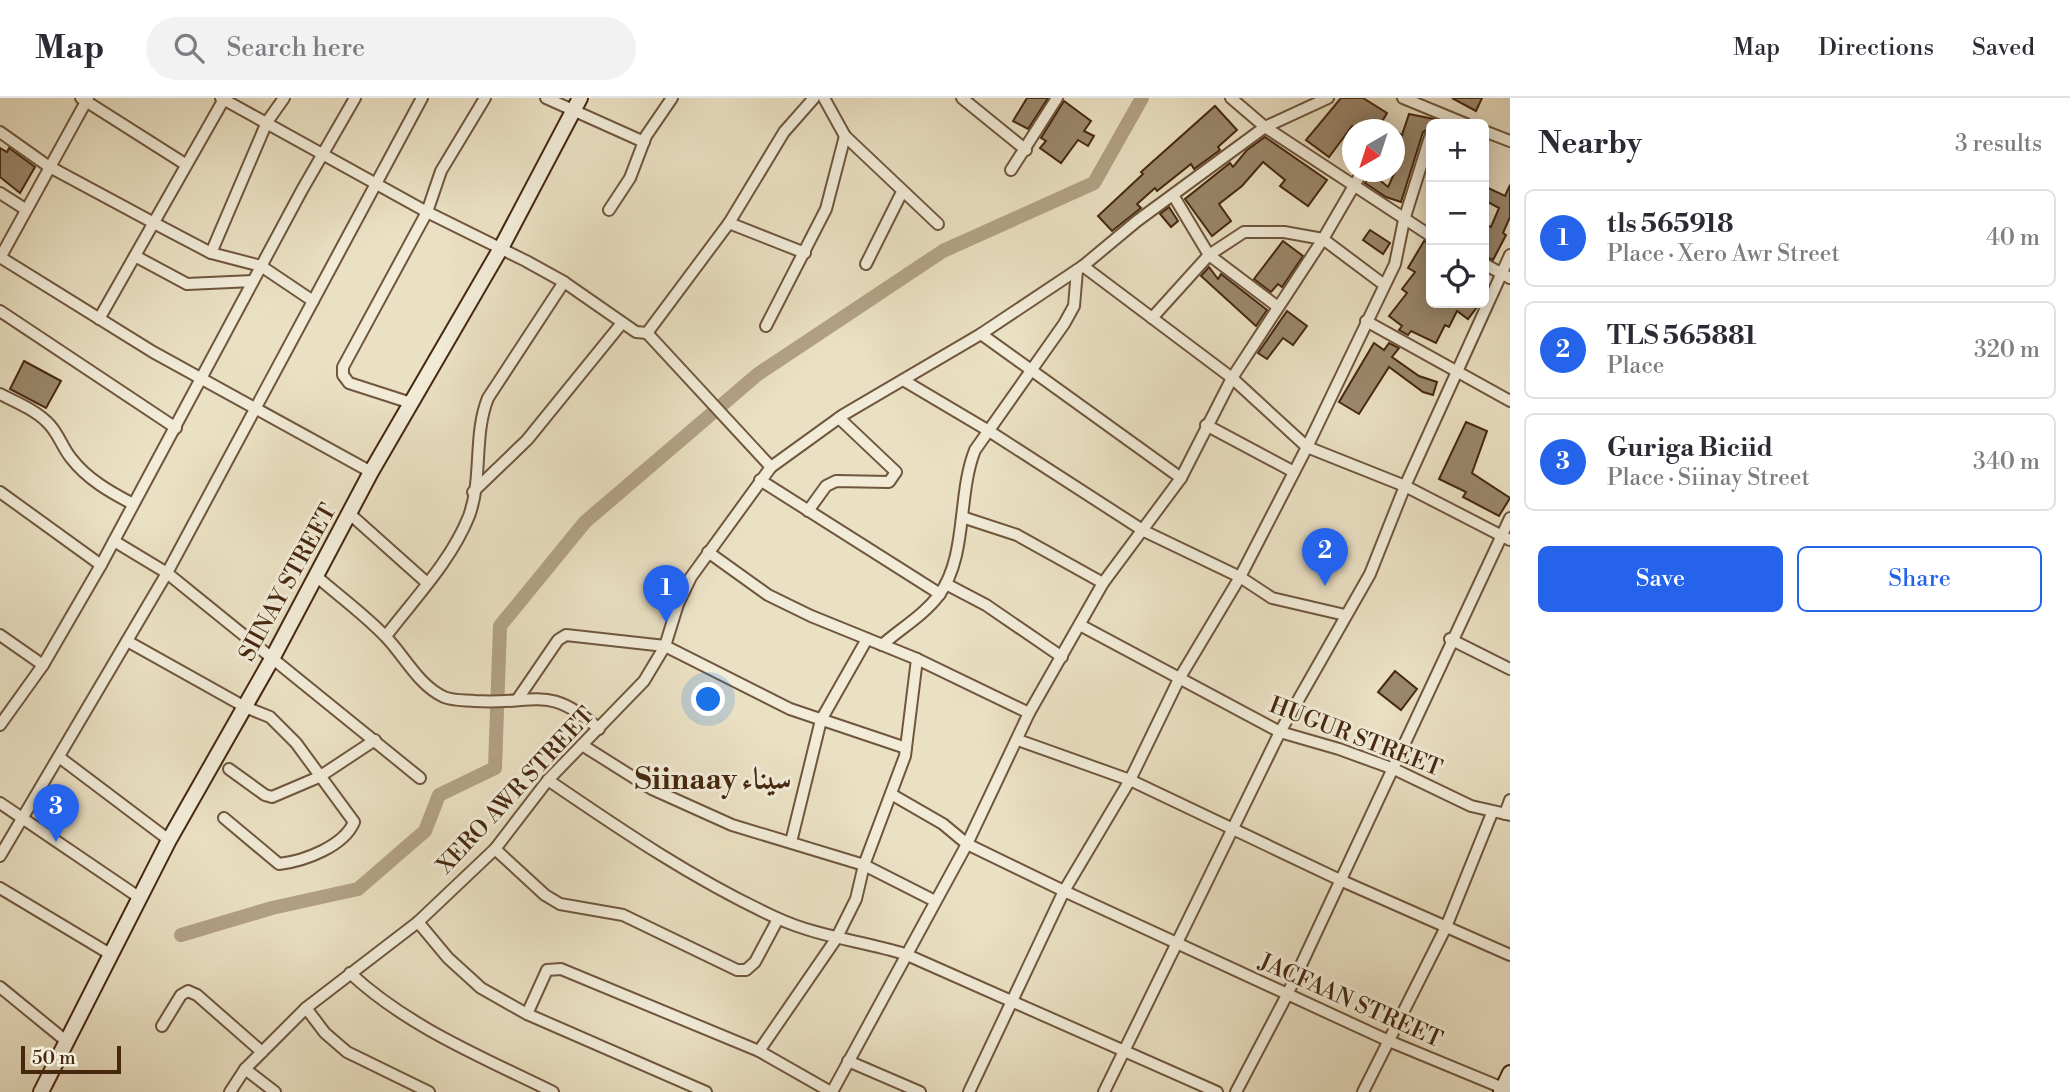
<!DOCTYPE html>
<meta charset="utf-8">
<style>
:root{--surface:#fff;--page:#f2f2f3;--text:#2b2b33;--muted:#7c7c81;--line:#e1e1e2;--accent:#2563eb}
body{margin:0;font-family:"Libre Bodoni",Amiri,serif;background:var(--page);color:var(--text)}
.controls{position:absolute;right:21px;top:21px;display:grid;overflow:hidden;border-radius:10px;box-shadow:0 4px 18px #0003}
.controls button{width:63px;height:63px;display:grid;place-items:center;padding:0;border:0;border-bottom:2px solid var(--line);background:var(--surface);color:var(--text);font:35px sans-serif}
.compass{position:absolute;left:1342px;top:21px;width:63px;height:63px;border-radius:50%;background:var(--surface);box-shadow:0 4px 18px #0003;rotate:219deg}
.scale{position:absolute;left:21px;bottom:18px;width:100px;box-sizing:border-box;padding-left:7px;border:4px solid #46280f;border-top:0;font-size:19px;line-height:24px;white-space:nowrap;color:#46280f;-webkit-text-stroke:5px #f1ebd8;paint-order:stroke}
.you{position:absolute;left:709px;top:602px;width:24px;height:24px;margin:-18px;border:5px solid #fff;border-radius:50%;background:#1a73e8;box-shadow:0 0 0 10px #1a73e833}
.badge{display:grid;place-items:center;width:46px;height:46px;border-radius:50%;background:var(--accent);color:#fff;font-size:23px;font-weight:700}
.pin{position:absolute;translate:-50% -58px;filter:drop-shadow(0 2px 4px #0008)}
.pin::after{content:'';position:absolute;top:37px;width:24px;height:21px;background:inherit;clip-path:polygon(0 0,100% 0,50% 100%)}
.list{margin:0;padding:0;list-style:none}
h2{display:flex;justify-content:space-between;align-items:center;height:91px;margin:0;padding:0 28px;font-size:30px}
h2 small{font-size:23px;font-weight:400;color:var(--muted)}
.list li{display:grid;grid-template-columns:46px 1fr auto;gap:21px;align-items:center;box-sizing:border-box;height:98px;margin:0 14px 14px;padding:0 14px;border:2px solid var(--line);border-radius:10px}
.list b{display:block;font-size:26px;white-space:nowrap}
.list p{margin:0;font-size:23px;white-space:nowrap;color:var(--muted)}
.list em{font-size:23px;font-style:normal;color:var(--muted)}
.actions{display:flex;gap:14px;padding:21px 28px}
.actions a{flex:1;padding:16px 0;border:2px solid var(--accent);border-radius:10px;text-align:center;font-size:24px;color:var(--accent)}
.actions .main{background:var(--accent);color:#fff}
.icon{flex:none;width:38px;height:38px;fill:none;stroke:currentColor;stroke-width:2;stroke-linecap:round;stroke-linejoin:round}
.map{position:relative;flex:none;width:1510px;height:994px;overflow:hidden}
header{display:flex;align-items:center;gap:42px;box-sizing:border-box;height:98px;padding:0 35px;background:var(--surface);border-bottom:2px solid var(--line)}
header strong{font-size:33px}
nav{display:flex;gap:38px;margin-inline-start:auto;font-size:24px}
.search{width:490px;height:63px;background:var(--page);display:flex;align-items:center;gap:18px;box-sizing:border-box;padding:0 24px;border-radius:38px;color:var(--muted);font-size:26px}
main{display:flex}
aside{flex:1;background:var(--surface)}
.map>svg:first-child{display:block}
</style>
<header>
<strong>Map</strong>
<div class="search"><svg class="icon" aria-label="search" viewBox="0 0 24 24"><circle cx="10" cy="10" r="6"/><path d="M15 15l6 6"/></svg>Search here</div>
<nav><a>Map</a><a>Directions</a><a>Saved</a></nav>
</header>
<main>
<div class="map">
<svg width="1510" height="994" viewBox="0 0 1510 994">
<rect width="100%" height="100%" fill="#eae0c3"/>
<filter id="stains"><feTurbulence type="fractalNoise" baseFrequency=".00286" numOctaves="4"/><feColorMatrix values="0 0 0 0 .2 0 0 0 0 .09 0 0 0 0 .02 0 0 0 .5 -.17"/></filter>
<radialGradient id="worn" r=".72"><stop offset=".6" stop-color="#630" stop-opacity="0"/><stop offset="1" stop-color="#630" stop-opacity=".3"/></radialGradient>
<g fill="none" stroke-linecap="round" stroke-linejoin="round">
<!-- canal -->
<polyline stroke="#b2a186" stroke-width="14" points="181,837 272,810 358,791 425,733 439,697 495,670 500,528 585,424 758,276 943,153 1094,85 1142,0"/>
</g>
<!-- building -->
<g fill="#9b886d" stroke="#46280f" stroke-width="2">
<polygon points="1027,0 1048,0 1028,31 1013,23"/>
<polygon points="1341,0 1363,0 1387,15 1377,32 1359,32 1352,28 1329,59 1306,42"/>
<polygon points="1452,0 1482,0 1476,13"/>
<polygon points="1064,3 1091,23 1084,33 1094,38 1088,48 1078,42 1061,65 1040,50 1046,43 1041,40"/>
<polygon points="1215,8 1237,32 1218,49 1220,52 1194,71 1191,66 1157,93 1155,90 1137,106 1141,110 1112,133 1098,118 1143,76 1141,74"/>
<polygon points="1409,16 1434,21 1431,28 1423,34 1401,104 1386,99 1365,85 1371,75 1388,89 1395,74 1398,51 1395,49 1395,33 1402,37"/>
<polygon points="1265,39 1327,82 1308,108 1280,88 1285,82 1263,64 1242,88 1219,106 1231,123 1212,138 1185,101 1230,65 1233,69 1247,52"/>
<polygon points="0,50 7,54 9,50 35,69 20,95 0,79"/>
<polygon points="1510,87 1510,119 1503,135 1506,137 1493,162 1484,158 1484,126 1491,129 1499,110 1484,102 1484,88 1505,98"/>
<polygon points="1169,109 1178,123 1171,129 1160,116"/>
<polygon points="1370,132 1390,145 1383,156 1363,142"/>
<polygon points="1283,143 1303,158 1282,189 1278,186 1271,194 1254,181"/>
<polygon points="1424,143 1431,146 1431,205 1480,205 1468,221 1457,213 1449,229 1445,227 1436,245 1411,233 1408,237 1399,232 1402,228 1389,218 1407,195 1402,191 1415,174 1408,170"/>
<polygon points="1209,169 1218,181 1221,176 1267,212 1256,228 1201,178"/>
<polygon points="1287,213 1307,228 1293,247 1283,240 1267,261 1258,255"/>
<polygon points="1374,245 1384,252 1389,245 1399,250 1392,259 1419,278 1437,284 1433,297 1423,294 1389,269 1359,316 1339,304"/>
<polygon points="24,263 61,283 46,310 10,291"/>
<polygon points="1466,324 1487,333 1472,375 1510,400 1499,418 1463,399 1466,394 1439,381"/>
<polygon points="1395,573 1417,591 1401,612 1378,594"/>
</g>
<g fill="none" stroke-linecap="round" stroke-linejoin="round">
<!-- street casing -->
<g stroke="#6f563c" stroke-width="14">
<g id="street">
<polyline points="81,0 185,66"/>
<polyline points="221,0 427,114 526,163 564,184 636,234 647,235 729,125 784,34 814,0"/>
<polyline points="546,0 644,44"/>
<polyline points="824,0 845,38 938,126"/>
<polyline points="962,0 1026,52"/>
<polyline points="1231,0 1265,29 1431,138"/>
<polyline points="1403,0 1466,26"/>
<polyline points="1484,33 1510,43"/>
<polyline points="0,34 48,68 154,125 211,155 261,168 313,203"/>
<polyline points="1011,72 1057,0"/>
<polyline points="0,95 25,111"/>
<polyline points="1173,97 1209,157 1278,209"/>
<polyline points="609,112 630,80 646,38 672,0"/>
<polyline points="729,125 805,155"/>
<polyline points="211,155 267,24 284,0"/>
<polyline points="135,158 187,186 253,183"/>
<polyline points="0,159 153,254 371,374"/>
<polyline points="0,160 88,0"/>
<polyline points="866,166 902,94"/>
<polyline points="1484,166 1510,180"/>
<polyline points="1083,168 1232,280 1307,349 1405,388 1510,442"/>
<polyline points="0,213 176,330"/>
<polyline points="1152,220 1209,157 1244,134 1284,134 1323,141 1383,186"/>
<polyline points="99,221 224,1"/>
<polyline points="1366,223 1510,303"/>
<polyline points="766,228 826,111 845,38"/>
<polyline points="647,235 771,369"/>
<polyline points="981,236 1181,380"/>
<polyline points="903,282 989,333 1144,433 1240,479 1272,500 1345,517"/>
<path d="M 0,296 C 16,304 35,312 47,324 C 58,334 62,349 71,360 C 87,381 110,394 133,406"/>
<polyline points="411,305 349,285 343,277 343,269 427,114 441,73 485,0"/>
<polyline points="1206,327 1294,374"/>
<polyline points="760,382 940,496"/>
<polyline points="0,394 101,467"/>
<polyline points="473,394 527,342 622,225"/>
<polyline points="808,413 826,388 836,383 889,384 896,374 839,320"/>
<polyline points="351,417 426,484"/>
<polyline points="962,419 1017,437 1103,485"/>
<polyline points="114,443 167,475 420,680"/>
<polyline points="708,454 768,497 811,518 917,561 1029,615"/>
<path d="M 316,478 C 339,498 364,516 385,538 C 404,557 418,587 444,599 C 453,603 465,602 475,603 C 536,607 547,585 599,631"/>
<polyline points="946,486 986,507 1062,559"/>
<polyline points="1080,527 1280,634 1339,651 1394,671 1471,708 1510,717"/>
<polyline points="0,537 43,567"/>
<path d="M 386,538 C 415,500 451,463 469,418 C 483,380 473,337 488,300 L 564,184"/>
<polyline points="1450,541 1510,571"/>
<path d="M 127,543 L 245,609 L 270,619 L 296,645 L 354,724 C 344,748 305,763 279,766 L 224,720"/>
<path d="M 882,547 C 900,531 924,517 939,497 C 968,457 957,397 975,352 L 1064,226 L 1074,208 L 1077,172"/>
<polyline points="517,602 558,542 566,537 665,548 790,611 906,650"/>
<polyline points="0,627 43,567 101,467 302,92 355,0"/>
<polyline points="1018,642 1130,682 1340,782 1510,857"/>
<polyline points="582,647 652,691 732,727 864,767 935,803"/>
<polyline points="59,659 169,742"/>
<polyline points="229,671 265,697 272,699 319,679 375,642"/>
<path d="M 548,682 C 621,732 696,783 777,820 C 818,839 863,843 905,856 L 1217,994"/>
<polyline points="891,696 943,726 967,746 1064,793 1389,943 1510,993"/>
<polyline points="0,705 140,800"/>
<polyline points="1505,716 1510,702"/>
<polyline points="791,744 821,622 867,541"/>
<polyline points="495,751 545,797 560,806 623,817 737,872 746,872 755,864 778,821"/>
<polyline points="0,758 167,475 422,0"/>
<polyline points="0,790 110,856"/>
<polyline points="418,824 448,860 481,890 527,916 706,994"/>
<path d="M 350,875 C 408,929 482,959 553,994"/>
<polyline points="0,889 66,943"/>
<polyline points="306,910 325,935 347,954 429,994"/>
<polyline points="527,916 547,872 561,871 759,953 831,994"/>
<polyline points="162,928 181,897 188,893 197,897 262,954"/>
<polyline points="759,953 836,841 856,801 864,767 905,658 917,561"/>
<polyline points="848,963 920,994"/>
<polyline points="245,971 275,994"/>
<polyline points="230,994 245,971 306,910 418,824 495,751 548,682 644,583 665,548 678,506 691,479 771,369 843,317 981,236 1083,168 1137,123 1265,29 1328,0"/>
<polyline points="832,994 967,746 1029,615 1103,485 1181,380 1232,280 1323,141 1362,74"/>
<polyline points="969,994 1064,793 1130,682 1179,581 1240,479 1307,349 1395,166 1404,122 1431,36"/>
<polyline points="1104,994 1280,634 1370,476 1405,388 1510,157"/>
<polyline points="1236,994 1287,897 1510,420"/>
<polyline points="1363,994 1446,829 1492,715"/>
</g>
</g>
<!-- secondary casing -->
<g stroke="#46280f" stroke-width="18">
<g id="secondary">
<polyline points="41,994 169,742 273,559 371,374 501,150 580,0"/>
<polyline points="1501,994 1510,975"/>
</g>
</g>
<!-- street -->
<use href="#street" stroke="#f1ebd8" stroke-width="10"/>
<!-- secondary -->
<use href="#secondary" stroke="#f1ebd8" stroke-width="14"/>
</g>
<g text-anchor="middle" stroke-width="6" stroke-linejoin="round" paint-order="stroke">
<!-- street labels -->
<g font-size="23" fill="#46280f" stroke="#f1ebd8">
<text transform="translate(287 484) rotate(-61)" y="8">SIINAY STREET</text>
<text transform="translate(1356 638) rotate(21)" y="8">HUGUR STREET</text>
<text transform="translate(515 692) rotate(-47)" y="8">XERO AWR STREET</text>
<text transform="translate(1351 902) rotate(24)" y="8">JACFAAN STREET</text>
</g>
<!-- district labels -->
<g font-size="30" font-weight="bold" fill="#46280f" stroke="#f1ebd8">
<text x="713" y="691">Siinaay سيناء</text>
</g>
</g>
<rect width="100%" height="100%" filter="url(#stains)"/>
<rect width="100%" height="100%" fill="url(#worn)"/>
</svg>
<div class="controls">
<button>+</button>
<button>−</button>
<button><svg class="icon" aria-label="locate" viewBox="0 0 24 24"><circle cx="12" cy="12" r="6"/><path d="M12 2v4M12 18v4M2 12h4M18 12h4"/></svg></button>
</div>
<svg class="compass" viewBox="-18 -18 36 36"><path d="M0-13l5 13h-10z" fill="#e53935"/><path d="M0 13l5-13h-10z" fill="#7c7c81"/></svg>
<div class="scale">50 m</div>
<div class="you"></div>
<div class="pin badge" style="left:666px;top:525px">1</div>
<div class="pin badge" style="left:1325px;top:488px">2</div>
<div class="pin badge" style="left:56px;top:744px">3</div>
</div>
<aside>
<h2>Nearby<small>3 results</small></h2>
<ul class="list">
<li><span class="badge">1</span><div><b>tls 565918</b><p>Place · Xero Awr Street</p></div><em>40 m</em></li>
<li><span class="badge">2</span><div><b>TLS 565881</b><p>Place</p></div><em>320 m</em></li>
<li><span class="badge">3</span><div><b>Guriga Biciid</b><p>Place · Siinay Street</p></div><em>340 m</em></li>
</ul>
<div class="actions"><a class="main">Save</a><a>Share</a></div>
</aside>
</main>
